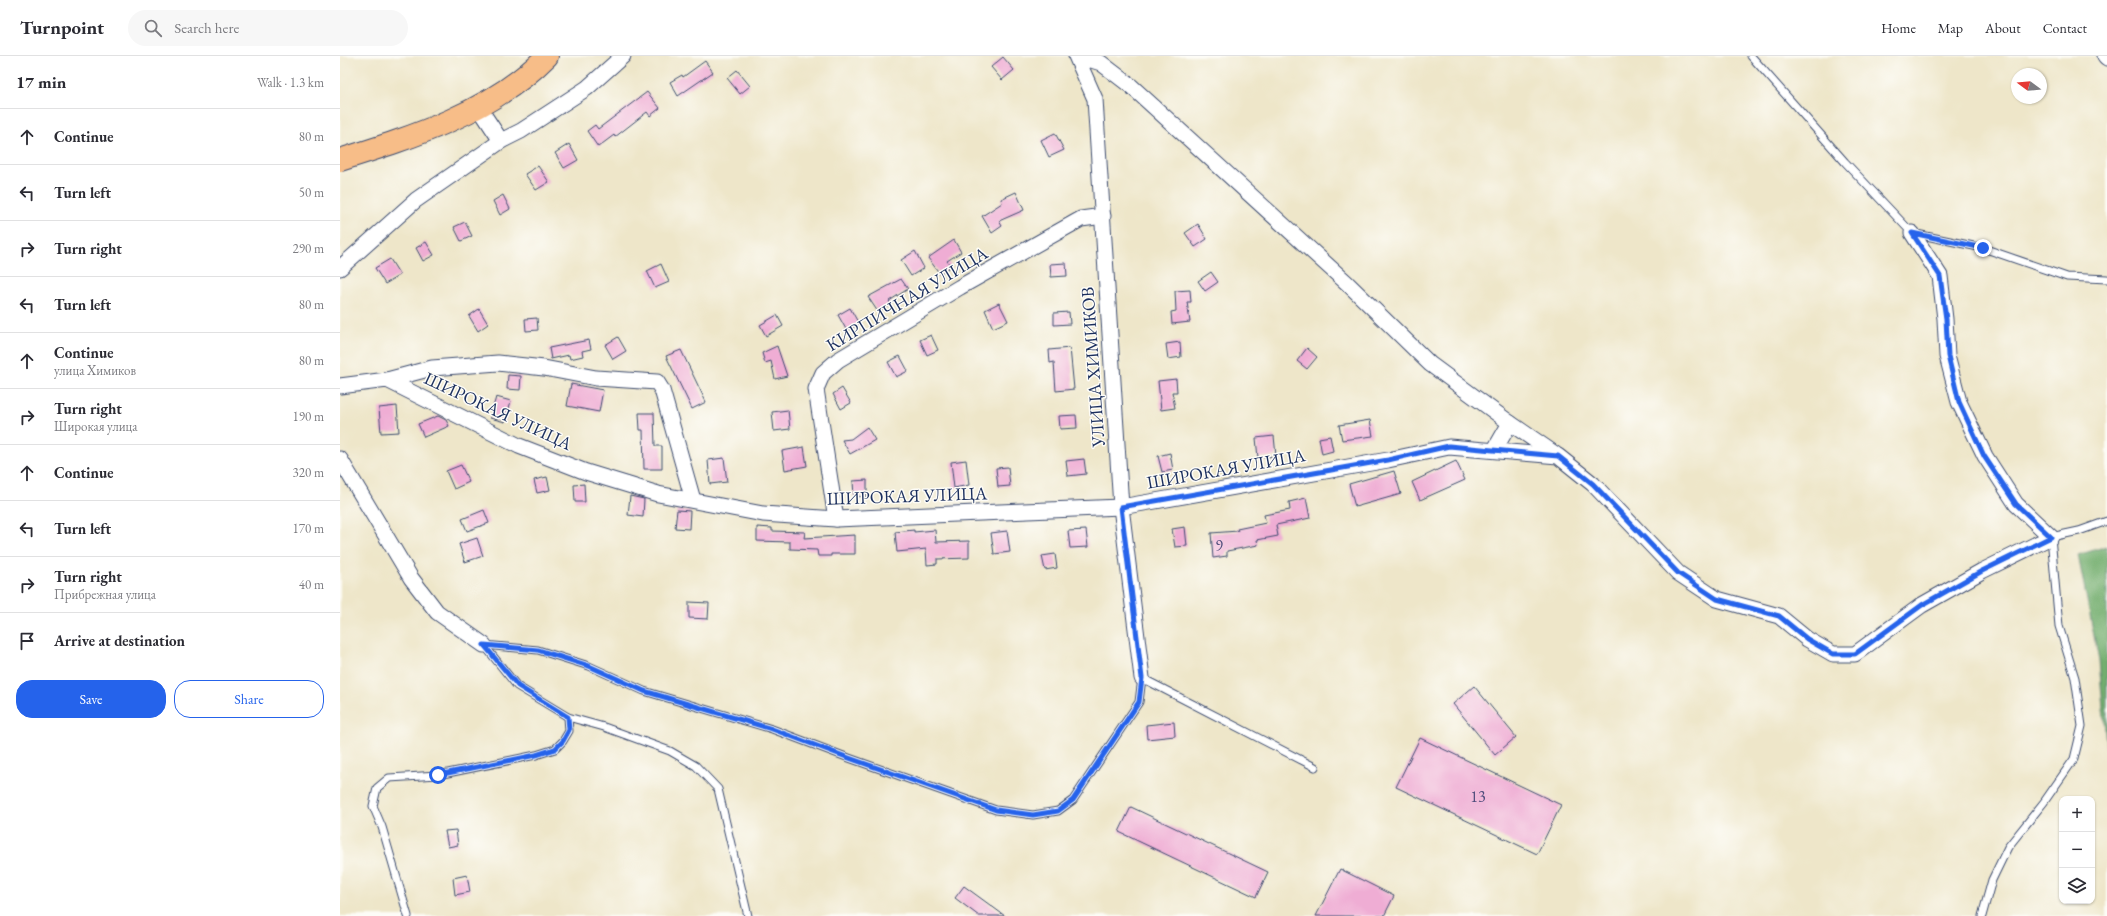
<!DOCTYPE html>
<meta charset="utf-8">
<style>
:root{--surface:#fff;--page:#f7f7f7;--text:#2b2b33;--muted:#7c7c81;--line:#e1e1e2;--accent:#2563eb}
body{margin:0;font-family:"EB Garamond",serif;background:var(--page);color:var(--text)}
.controls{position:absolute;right:12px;bottom:12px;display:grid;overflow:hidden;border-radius:8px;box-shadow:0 1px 3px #0004}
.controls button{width:36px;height:36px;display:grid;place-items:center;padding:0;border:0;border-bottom:1px solid var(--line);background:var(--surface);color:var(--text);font:20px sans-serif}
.compass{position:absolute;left:1671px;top:12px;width:36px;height:36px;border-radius:50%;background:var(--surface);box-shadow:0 1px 3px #0004;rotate:286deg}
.stop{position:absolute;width:12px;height:12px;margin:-9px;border:3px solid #2563eb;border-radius:50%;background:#fff}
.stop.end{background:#2563eb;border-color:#fff;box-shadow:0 1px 4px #0008}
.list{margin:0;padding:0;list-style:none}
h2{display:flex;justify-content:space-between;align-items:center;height:52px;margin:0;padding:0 16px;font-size:17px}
h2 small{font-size:13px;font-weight:400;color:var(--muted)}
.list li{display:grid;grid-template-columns:26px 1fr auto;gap:12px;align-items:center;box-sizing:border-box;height:56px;padding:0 16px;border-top:1px solid var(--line)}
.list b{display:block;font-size:15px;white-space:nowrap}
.list p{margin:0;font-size:13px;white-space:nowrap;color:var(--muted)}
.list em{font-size:13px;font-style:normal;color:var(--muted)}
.actions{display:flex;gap:8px;padding:12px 16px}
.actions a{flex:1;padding:9px 0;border:1px solid var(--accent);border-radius:16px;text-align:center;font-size:14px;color:var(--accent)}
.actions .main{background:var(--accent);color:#fff}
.icon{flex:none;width:22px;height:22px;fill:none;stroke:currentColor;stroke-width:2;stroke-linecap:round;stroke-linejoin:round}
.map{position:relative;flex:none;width:1767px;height:860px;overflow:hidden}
header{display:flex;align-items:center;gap:24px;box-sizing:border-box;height:56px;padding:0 20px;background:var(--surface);border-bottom:1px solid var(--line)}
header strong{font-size:19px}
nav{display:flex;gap:22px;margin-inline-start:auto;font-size:14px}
.search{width:280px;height:36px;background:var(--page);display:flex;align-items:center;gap:10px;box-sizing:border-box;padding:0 14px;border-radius:22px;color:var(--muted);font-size:15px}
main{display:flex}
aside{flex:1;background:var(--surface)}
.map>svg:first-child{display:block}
</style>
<header>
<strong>Turnpoint</strong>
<div class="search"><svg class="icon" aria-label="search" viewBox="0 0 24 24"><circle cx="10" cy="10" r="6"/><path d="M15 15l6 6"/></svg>Search here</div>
<nav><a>Home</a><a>Map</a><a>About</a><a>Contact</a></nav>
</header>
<main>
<aside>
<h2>17 min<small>Walk · 1.3 km</small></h2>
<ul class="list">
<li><svg class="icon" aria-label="ahead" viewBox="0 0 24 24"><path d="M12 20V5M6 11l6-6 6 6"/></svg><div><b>Continue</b></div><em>80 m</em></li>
<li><svg class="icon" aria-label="left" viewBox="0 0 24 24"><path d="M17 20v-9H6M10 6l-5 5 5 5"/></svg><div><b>Turn left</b></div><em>50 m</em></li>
<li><svg class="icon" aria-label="right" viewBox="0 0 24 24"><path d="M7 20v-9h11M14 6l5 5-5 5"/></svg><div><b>Turn right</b></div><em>290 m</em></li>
<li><svg class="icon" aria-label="left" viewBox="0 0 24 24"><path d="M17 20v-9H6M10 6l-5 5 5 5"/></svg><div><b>Turn left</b></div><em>80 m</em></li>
<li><svg class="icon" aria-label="ahead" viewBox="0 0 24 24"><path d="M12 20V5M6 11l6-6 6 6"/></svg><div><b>Continue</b><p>улица Химиков</p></div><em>80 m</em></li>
<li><svg class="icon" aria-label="right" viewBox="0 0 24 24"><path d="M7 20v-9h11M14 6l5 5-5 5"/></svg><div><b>Turn right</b><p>Широкая улица</p></div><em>190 m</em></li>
<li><svg class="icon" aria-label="ahead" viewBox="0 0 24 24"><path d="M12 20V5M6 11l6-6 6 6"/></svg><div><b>Continue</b></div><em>320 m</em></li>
<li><svg class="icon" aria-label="left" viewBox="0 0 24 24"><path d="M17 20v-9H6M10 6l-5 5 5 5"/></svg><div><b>Turn left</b></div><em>170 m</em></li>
<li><svg class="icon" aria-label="right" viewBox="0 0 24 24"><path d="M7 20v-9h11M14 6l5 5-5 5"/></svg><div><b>Turn right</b><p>Прибрежная улица</p></div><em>40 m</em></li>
<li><svg class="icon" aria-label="arrive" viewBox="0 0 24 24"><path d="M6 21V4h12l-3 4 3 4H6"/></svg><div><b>Arrive at destination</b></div></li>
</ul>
<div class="actions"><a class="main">Save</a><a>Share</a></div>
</aside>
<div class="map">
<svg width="1767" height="860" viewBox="0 0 1767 860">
<rect width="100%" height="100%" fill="#fdfcf7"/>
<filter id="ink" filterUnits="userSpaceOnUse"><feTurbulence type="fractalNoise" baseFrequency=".025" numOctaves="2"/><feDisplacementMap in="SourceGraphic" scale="8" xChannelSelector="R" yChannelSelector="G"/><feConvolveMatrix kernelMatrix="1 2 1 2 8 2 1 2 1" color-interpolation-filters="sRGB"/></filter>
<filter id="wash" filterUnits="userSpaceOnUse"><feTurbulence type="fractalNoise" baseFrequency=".012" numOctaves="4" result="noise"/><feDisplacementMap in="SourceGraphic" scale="16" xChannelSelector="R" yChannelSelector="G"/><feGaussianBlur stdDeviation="0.9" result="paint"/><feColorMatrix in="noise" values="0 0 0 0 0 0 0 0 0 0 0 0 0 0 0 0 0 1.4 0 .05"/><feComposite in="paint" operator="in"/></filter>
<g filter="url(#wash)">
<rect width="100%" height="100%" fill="#eee6c9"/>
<!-- forest -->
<polygon fill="#73ae6e" stroke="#476e66" points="1767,490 1767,699 1759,605 1738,499"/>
<g id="blocks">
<!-- building -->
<g fill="#efadd4">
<polygon points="663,1 674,14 662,24 651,11"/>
<polygon points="365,5 373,16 338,40 330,26 342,19 343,21"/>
<polygon points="397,14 410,30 400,38 387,22"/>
<polygon points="307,36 320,52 310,60 307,56 275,81 274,79 258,91 247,75 255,69 258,73"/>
<polygon points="715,77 724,94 709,101 701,84"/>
<polygon points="229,88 238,104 224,112 215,97"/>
<polygon points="198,110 209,126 196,134 185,118"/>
<polygon points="676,136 684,154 659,165 662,170 652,177 642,160 662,147 661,143"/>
<polygon points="163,139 170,153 160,159 153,145"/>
<polygon points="125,166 132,180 121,185 114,171"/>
<polygon points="858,168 867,183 855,191 845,177"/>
<polygon points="614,184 621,196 607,205 611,210 600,218 588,202"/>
<polygon points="86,186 94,199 83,205 76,192"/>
<polygon points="575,195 584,212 571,220 561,204"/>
<polygon points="50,203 60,219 45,228 35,212"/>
<polygon points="726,207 727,220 711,221 710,208"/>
<polygon points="321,208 329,226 315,232 307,215"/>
<polygon points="871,216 878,226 865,235 858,225"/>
<polygon points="561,223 568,233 549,245 551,248 538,256 528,241"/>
<polygon points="850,234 851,246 847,246 850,266 832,268 831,256 836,255 835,235"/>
<polygon points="659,247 668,265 653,272 645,254"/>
<polygon points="510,252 519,268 507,275 498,259"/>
<polygon points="139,253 148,268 138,275 129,260"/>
<polygon points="729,256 730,268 714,269 714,257"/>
<polygon points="437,259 443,270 426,280 420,269"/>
<polygon points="197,262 198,274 186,275 185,263"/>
<polygon points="591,279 598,294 587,299 580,284"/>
<polygon points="278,281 286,295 273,303 265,289"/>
<polygon points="249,284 251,293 242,295 243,300 230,303 229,299 211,303 209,292"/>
<polygon points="840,286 841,301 828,303 826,288"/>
<polygon points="437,290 447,320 435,323 431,305 425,307 422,297"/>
<polygon points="730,292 734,333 716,335 714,306 710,307 709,294"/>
<polygon points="967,292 977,301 967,313 957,305"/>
<polygon points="341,294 366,346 352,353 326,300"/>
<polygon points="560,300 568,315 556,321 548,306"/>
<polygon points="168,319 181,320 180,334 167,333"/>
<polygon points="836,323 837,336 832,336 835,352 821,354 818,325"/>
<polygon points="231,328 263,334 259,356 227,350"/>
<polygon points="502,332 511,347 501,353 493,338"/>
<polygon points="156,341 171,345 165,366 150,362"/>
<polygon points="57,350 59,376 41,377 39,352"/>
<polygon points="448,354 450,373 434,375 432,356"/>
<polygon points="299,357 314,357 315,390 322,390 322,413 304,413 303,374 300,374"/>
<polygon points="736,359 737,372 720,373 719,360"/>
<polygon points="98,360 106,364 109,370 84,381 78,368"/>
<polygon points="1030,364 1033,380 1002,384 999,369"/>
<polygon points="527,371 535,384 510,398 502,384 511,383"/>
<polygon points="934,380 936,400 918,402 916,382"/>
<polygon points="990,380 993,395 982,398 979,382"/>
<polygon points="464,391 467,410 445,414 442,395"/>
<polygon points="830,397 833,414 822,416 818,400"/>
<polygon points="384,402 387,426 370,428 368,404"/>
<polygon points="744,403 746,418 728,420 726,405"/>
<polygon points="626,404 629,429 614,432 611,406"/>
<polygon points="1116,405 1125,424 1080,444 1072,426"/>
<polygon points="121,409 129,426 114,433 106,415"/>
<polygon points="668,411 670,430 658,431 656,412"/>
<polygon points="1054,415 1061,438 1015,451 1009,428"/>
<polygon points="207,421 210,434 197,437 194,424"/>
<polygon points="527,424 527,440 514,441 513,425"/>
<polygon points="244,428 245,446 235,446 234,429"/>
<polygon points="290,440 304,443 303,461 288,459"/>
<polygon points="966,442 970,462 936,469 938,480 917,484 918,489 887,495 887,500 873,502 871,477 898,475 897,473 926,467 924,459 950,454 949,446"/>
<polygon points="144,454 149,467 127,475 122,463"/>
<polygon points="337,454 350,455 349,473 335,472"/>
<polygon points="417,471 432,472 432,475 465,476 464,482 515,479 515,498 491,498 491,500 478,500 477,494 450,493 450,486 417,485"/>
<polygon points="845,471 847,490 835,491 832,473"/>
<polygon points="574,474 574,476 595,474 596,486 629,485 629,502 597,503 597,508 587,509 586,493 557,496 555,476"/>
<polygon points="746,474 748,491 730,492 728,475"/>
<polygon points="667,475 670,496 654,498 651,477"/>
<polygon points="137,482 143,500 125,506 119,488"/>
<polygon points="715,498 717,512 705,514 702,500"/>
<polygon points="349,546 369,547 368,563 349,562"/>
<polygon points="1134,630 1176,681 1155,699 1113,648"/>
<polygon points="834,666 835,680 807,683 806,669"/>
<polygon points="1080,682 1221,749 1197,798 1056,731"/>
<polygon points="791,751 928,816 916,841 779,776"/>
<polygon points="116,774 118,789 108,791 105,775"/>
<polygon points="1000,813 1054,840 1044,860 976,860"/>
<polygon points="127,819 130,836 115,839 113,822"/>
<polygon points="624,830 665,860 639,860 615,842"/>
</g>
</g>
</g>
<g filter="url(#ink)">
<use href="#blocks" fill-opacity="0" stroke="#3b4a6e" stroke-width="1"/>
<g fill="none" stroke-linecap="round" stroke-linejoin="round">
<!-- lane casing -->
<g stroke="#3b4a6e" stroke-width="9">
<g id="lane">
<polyline points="1411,0 1505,106 1572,177 1643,192 1727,221 1767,223"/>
<polyline points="144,589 198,594 249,610 304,635 432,673 509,702 656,754 693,759 718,755 733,744 799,646 802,622 975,711"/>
<polyline points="144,589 177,630 228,661 264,671 330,695 356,710 378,733 408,860"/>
<polyline points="68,860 42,771 33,750 37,732 49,722 98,719 196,699 215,693 223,685 229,675 228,661"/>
<polyline points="1642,860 1652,824 1668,791 1704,746 1734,703 1742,670 1735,622 1719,570 1711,481 1739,475 1767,465"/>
</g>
</g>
<!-- street casing -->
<g stroke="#3b4a6e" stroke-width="17">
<g id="street">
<polyline points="736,0 755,43 781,451 802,622"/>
<polyline points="739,0 761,7 791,30 1007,227 1090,308 1170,367 1155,393"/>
<polyline points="1765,0 1767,2"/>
<polyline points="138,50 161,85"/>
<polyline points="0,212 76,144 161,85 181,75 247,32 283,0"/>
<polyline points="47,324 92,312 158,307 204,312 256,322 317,326 322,334 353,444"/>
<polyline points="0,330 47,324 179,390 246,416 318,438 423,458 496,463 781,451 1048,404 1109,391 1218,400 1253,428 1338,517 1377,543 1439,560 1467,583 1493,598 1515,598 1582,549 1642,515 1711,481 1676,448 1645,400 1619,346 1607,300 1605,263 1600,220 1572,177"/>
<polyline points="1170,367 1215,398"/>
<polyline points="0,403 71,522 97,556 144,589"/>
<polyline points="496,463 476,333 483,317 498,304 620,231 741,163 763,160"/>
</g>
</g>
<!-- primary casing -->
<g stroke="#3b4a6e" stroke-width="24">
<path id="primary" d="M 0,104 C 73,81 152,56 207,0"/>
</g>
<!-- lane -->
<use href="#lane" stroke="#fff" stroke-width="7"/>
<!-- street -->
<use href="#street" stroke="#fff" stroke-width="15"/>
<!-- primary -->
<use href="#primary" stroke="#f7bd88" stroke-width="22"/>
</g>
</g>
<g fill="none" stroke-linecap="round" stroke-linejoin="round" filter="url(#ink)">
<!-- route -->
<polyline stroke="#2563eb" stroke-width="5" points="98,719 196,699 215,693 223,685 229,674 228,661 178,630 144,589 198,594 249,610 304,635 432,673 509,702 656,754 693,759 718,755 733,744 799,646 802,622 781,451 1048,404 1109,390 1218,400 1253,428 1338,517 1377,543 1439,560 1467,583 1493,598 1515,598 1582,549 1642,515 1711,481 1676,448 1644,400 1619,346 1608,300 1606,263 1600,220 1572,177 1643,192"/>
</g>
<g text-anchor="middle" stroke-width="3" stroke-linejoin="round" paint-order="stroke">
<!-- number labels -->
<g font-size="16" fill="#504e7c">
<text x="879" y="495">9</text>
<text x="1138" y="746">13</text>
</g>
<!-- street labels -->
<g font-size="18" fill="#1b2f5e" stroke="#fdfcf7">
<text transform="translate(567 243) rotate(-31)" y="6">КИРПИЧНАЯ УЛИЦА</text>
<text transform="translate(753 311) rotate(-94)" y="6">УЛИЦА ХИМИКОВ</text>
<text transform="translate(158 355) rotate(25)" y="6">ШИРОКАЯ УЛИЦА</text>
<text transform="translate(886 413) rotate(-10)" y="6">ШИРОКАЯ УЛИЦА</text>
<text transform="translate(567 440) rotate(-2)" y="6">ШИРОКАЯ УЛИЦА</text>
</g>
</g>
</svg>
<div class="controls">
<button>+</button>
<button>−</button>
<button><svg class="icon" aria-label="layers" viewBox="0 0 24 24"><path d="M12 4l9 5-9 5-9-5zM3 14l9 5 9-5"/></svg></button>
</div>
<svg class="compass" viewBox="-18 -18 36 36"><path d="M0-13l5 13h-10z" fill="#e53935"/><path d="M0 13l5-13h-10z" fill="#7c7c81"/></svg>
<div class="stop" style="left:98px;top:719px"></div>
<div class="stop end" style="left:1643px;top:192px"></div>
</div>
</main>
